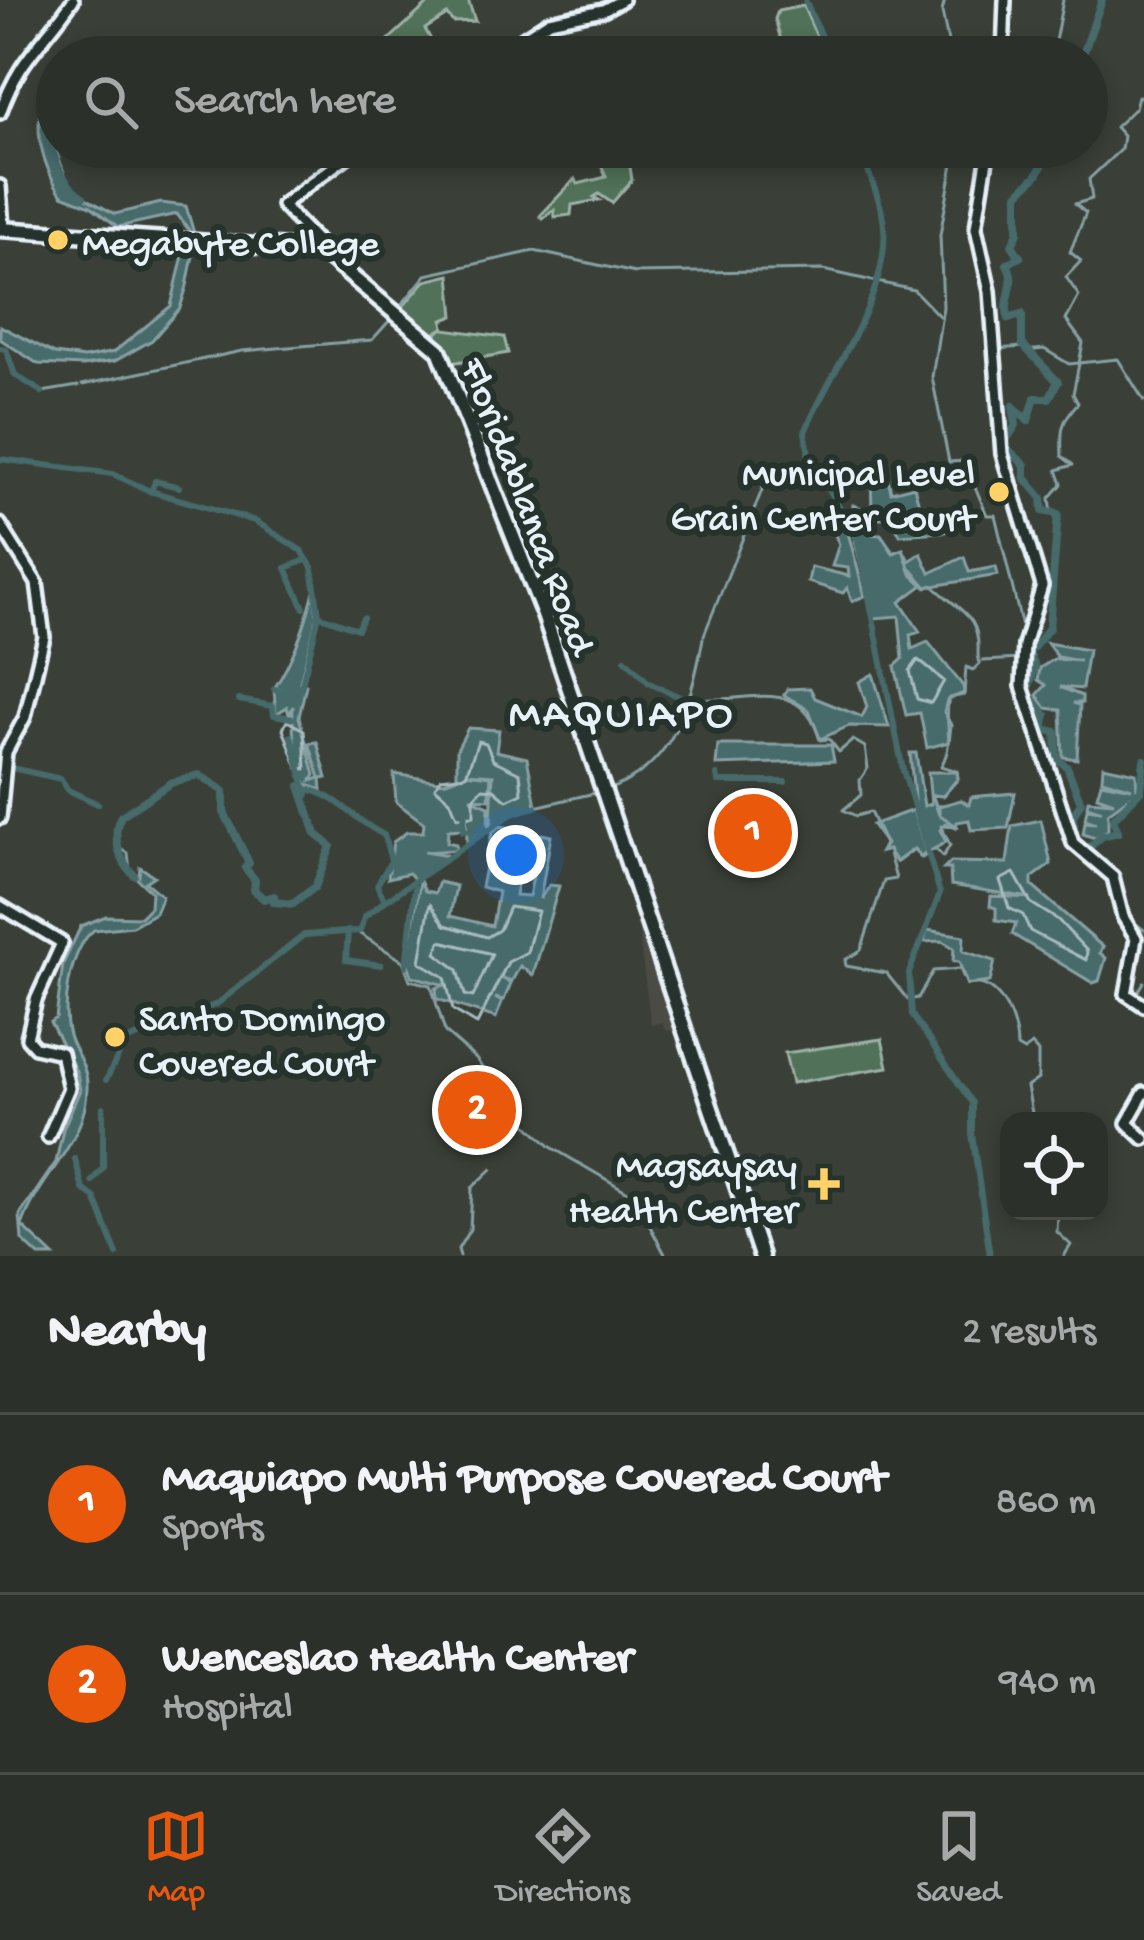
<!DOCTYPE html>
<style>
:root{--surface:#2c302a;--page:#343832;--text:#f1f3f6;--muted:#a6a9a8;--line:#484b47;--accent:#ea580c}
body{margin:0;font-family:"Gochi Hand",sans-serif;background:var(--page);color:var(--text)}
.controls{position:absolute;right:36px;bottom:36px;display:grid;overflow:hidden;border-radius:24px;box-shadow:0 6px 18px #0003}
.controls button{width:108px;height:108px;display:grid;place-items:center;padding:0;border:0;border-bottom:3px solid var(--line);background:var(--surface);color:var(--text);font:60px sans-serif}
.you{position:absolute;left:516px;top:855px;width:42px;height:42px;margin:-30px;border:9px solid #fff;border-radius:50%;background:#1a73e8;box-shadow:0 0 0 18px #1a73e833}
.badge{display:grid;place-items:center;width:78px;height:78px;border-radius:50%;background:var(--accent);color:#fff;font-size:39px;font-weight:700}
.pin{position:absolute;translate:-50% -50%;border:6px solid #fff;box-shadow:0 3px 12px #0006}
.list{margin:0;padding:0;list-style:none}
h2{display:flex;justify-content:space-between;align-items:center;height:156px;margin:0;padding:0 48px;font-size:51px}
h2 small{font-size:39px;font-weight:400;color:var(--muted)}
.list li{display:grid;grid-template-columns:78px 1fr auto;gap:36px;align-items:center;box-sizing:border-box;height:180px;padding:0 48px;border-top:3px solid var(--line)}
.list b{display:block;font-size:45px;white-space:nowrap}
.list p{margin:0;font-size:39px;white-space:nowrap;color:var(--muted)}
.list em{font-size:39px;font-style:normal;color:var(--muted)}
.icon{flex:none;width:66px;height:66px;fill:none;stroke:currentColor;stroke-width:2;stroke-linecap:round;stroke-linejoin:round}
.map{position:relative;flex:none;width:1144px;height:1256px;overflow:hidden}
.search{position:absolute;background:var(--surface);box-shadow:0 6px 18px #0003;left:36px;right:36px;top:36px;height:132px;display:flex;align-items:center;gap:30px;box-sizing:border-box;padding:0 42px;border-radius:66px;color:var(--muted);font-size:45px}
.sheet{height:516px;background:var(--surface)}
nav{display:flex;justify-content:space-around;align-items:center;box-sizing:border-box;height:168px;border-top:3px solid var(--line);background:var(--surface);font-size:33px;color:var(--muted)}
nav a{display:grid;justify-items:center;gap:6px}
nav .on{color:var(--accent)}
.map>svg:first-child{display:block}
</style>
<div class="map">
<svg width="1144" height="1256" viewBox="0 0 1144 1256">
<rect width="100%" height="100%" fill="#3a4038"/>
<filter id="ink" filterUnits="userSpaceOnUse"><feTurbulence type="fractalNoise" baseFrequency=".00833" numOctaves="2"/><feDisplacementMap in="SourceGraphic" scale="24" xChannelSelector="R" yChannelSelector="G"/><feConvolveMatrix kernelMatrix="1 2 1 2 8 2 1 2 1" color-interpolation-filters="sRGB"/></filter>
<g filter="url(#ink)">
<!-- built -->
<polygon fill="#4b4c44" points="645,919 684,1033 665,1030 662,1022 651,1025 637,920"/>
<!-- green -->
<g fill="#517159" stroke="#9cb1a8" stroke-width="3">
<polygon points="432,0 468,0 475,21 453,22 447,15 425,29 435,47 426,57 370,57"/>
<polygon points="803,6 826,57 786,57 775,19 778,11"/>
<polygon points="616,152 629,160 632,180 612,203 599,194 594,197 599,200 572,205 571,215 555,217 554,210 543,219 540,216 575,179 578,184 606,177 599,160"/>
<polygon points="450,275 454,316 443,320 444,329 504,337 508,353 451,363 433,337 443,328 432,335 400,310 425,281"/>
<polygon points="882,1039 888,1067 792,1083 785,1053"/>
</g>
<!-- water -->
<g fill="#466a6b" stroke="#87a0a3" stroke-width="3">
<path d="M 57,87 L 49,133 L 71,190 L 115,214 L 161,203 L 186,206 L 196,240 L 187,286 L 180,308 L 152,340 L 115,361 L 83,366 L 38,364 L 0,339 L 0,326 L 55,354 L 84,358 L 114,352 L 171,306 L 189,230 L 177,214 L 118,227 L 91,206 L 62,195 C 43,169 24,109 57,87 Z"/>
<polygon points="871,473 887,473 891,492 914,486 921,512 933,512 937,525 954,525 956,531 900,535 892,518 878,518 876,512 872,534 881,535 893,553 903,549 909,561 921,553 930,573 964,557 969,572 996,567 998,575 927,587 910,568 923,585 900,602 920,632 910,635 912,649 928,642 963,686 964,693 947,700 944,712 951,725 949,742 927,748 920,713 906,715 895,666 903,659 899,616 874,618 851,525 853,505 872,512"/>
<polygon points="830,524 846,525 865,596 852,601 847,588 843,593 808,582 811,567 849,576 848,568 832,566 839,544"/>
<path d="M 314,591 L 317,616 L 300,682 L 306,685 L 299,717 L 315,775 L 311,781 L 320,778 L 309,743 L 317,742 L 327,778 L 321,779 L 322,790 L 307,785 C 295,764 292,732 293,706 L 289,715 L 287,707 L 276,714 L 274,690 L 292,694 L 275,687 C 295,657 306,623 314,591 Z"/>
<polygon points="1047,643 1088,650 1082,689 1060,687 1082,696 1082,703 1073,703 1080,705 1077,759 1063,757 1061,710 1046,708 1037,695 1046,685 1038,680 1040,668 1054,659 1080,661 1057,657"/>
<polygon points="873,674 889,727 849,726 820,739 809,710 784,695 787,689 810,688 815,698 862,717 867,707 859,682"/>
<polygon points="468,728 499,730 496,751 527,758 536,805 491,825 493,775 466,773 491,776 489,799 470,798 489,806 488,828 467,843 466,798 463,829 448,830 447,842 456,844 457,850 424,852 449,856 415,880 409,873 388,878 393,842 407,832 423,832 424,823 396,802 394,774 444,782 457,777 457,749"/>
<polygon points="718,745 831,745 834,761 716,765"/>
<polygon points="910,753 916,753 924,806 931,804 928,772 957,772 958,778 943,796 932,795 939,815 939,806 961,800 969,805 971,797 1015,793 1008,828 971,830 969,820 957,822 956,828 946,823 940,830 946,842 929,852 915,809"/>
<polygon points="1103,766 1136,773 1137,792 1108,813 1108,830 1095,838 1083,834 1085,822 1096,823 1085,819 1087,809 1102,811 1087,806 1088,800 1114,802 1097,796 1101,782 1132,788 1102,779"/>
<polygon points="913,810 926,852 920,857 914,849 896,862 888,850 881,852 886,844 872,825"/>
<polygon points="1041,820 1051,864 1032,878 1032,886 1103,947 1100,953 1106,958 1099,981 1093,983 1012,934 1016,923 996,920 996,908 990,906 991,896 1030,898 951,885 950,869 944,869 951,862 1007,863 1012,826"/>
<polygon points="499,826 526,830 515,895 529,896 542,834 551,836 540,899 549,885 559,886 533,975 520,966 512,981 499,977 511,983 504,1000 495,998 502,1002 496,1018 437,999 436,988 445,985 412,976 407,961 420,881 425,891 435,893 439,882 456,886 450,916 492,926 498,892 481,887 492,832"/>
<path d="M 140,867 L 154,876 L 145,882 L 162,896 L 155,913 L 132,926 L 94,930 C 70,947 59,1014 71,1041 C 77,1055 87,1068 87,1084 C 89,1142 38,1176 22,1226 L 54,1256 L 39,1256 L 22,1240 L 20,1215 L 56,1162 L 63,1129 L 80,1090 L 77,1073 L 50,1022 L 56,1018 L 63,964 L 81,926 L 106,916 L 140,917 L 150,907 L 151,892 L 127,869 L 139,876 Z"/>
<polygon points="927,930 964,936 963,951 995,961 990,982 967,985 959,962 953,961 954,948 942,941 924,942"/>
</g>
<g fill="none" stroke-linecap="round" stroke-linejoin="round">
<!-- shore -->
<g stroke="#a7bbc0" stroke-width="3">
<polygon points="918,660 944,681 931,703 917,699 910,671"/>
<polygon points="287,721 304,730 306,769 298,768 283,729"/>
<polygon points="478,741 486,743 493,760 520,773 522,793 507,800 494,789 483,788 474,798 474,816 457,817 450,800 435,787 441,778 466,775"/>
<polygon points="1014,873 1031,903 1058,920 1087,951 1086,960 1030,931 1023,915 1009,908 1000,880"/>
<polygon points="430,904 445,925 487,937 499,930 509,907 538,911 527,952 508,962 477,1024 453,1010 445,977 420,962"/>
<polygon points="441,941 492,954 473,997 465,995 458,970 436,953"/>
</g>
<!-- stream -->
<g stroke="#87a0a3" stroke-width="3">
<polyline points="945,0 942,12 951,57"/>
<polyline points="1052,57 1063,0"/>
<polyline points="956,147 940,235 943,307 932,377 949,462 964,461 987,515 995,515 1023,631"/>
<polyline points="399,308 426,275 534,251 635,273 823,270 914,290 939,316"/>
<polyline points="995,349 1024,347"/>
<polyline points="1026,351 1044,349 1069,364 1118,359 1144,401"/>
<polyline points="82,385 242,351 372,340 391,319"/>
<polyline points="42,392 78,386"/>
<polyline points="807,454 808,454"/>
<polyline points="776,473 794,462"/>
<path d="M 875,512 L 872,534 L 881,534 L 894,553 L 903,549 L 911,574 L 927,588 L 932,585 C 962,613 980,615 978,653 C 978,669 986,657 973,670 L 966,667 L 964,695 L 949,698 C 943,722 956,741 941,766 L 957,771 L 958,779 L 943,796 L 932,795 L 940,815 L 958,827 L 941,826 L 950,845 L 943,857 L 935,848 L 922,858 L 914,849 L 897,862"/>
<path d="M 1052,514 L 1050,498 L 1062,484 L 1057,470 L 1073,465 L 1062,456 C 1061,432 1060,422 1078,403 L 1073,394 L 1083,343 L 1066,320 L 1079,296 L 1066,277 L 1081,261 L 1070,252 L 1086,213 L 1075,204 L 1092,199 L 1089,179 L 1121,149 L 1123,136 L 1115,127 L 1135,108 L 1138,96 L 1144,98"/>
<polyline points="704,635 766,480 775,474"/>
<polyline points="983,661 1020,659"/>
<path d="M 696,699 C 751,703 802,675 820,740 L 829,739 L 839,752 L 853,740 L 865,747 L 868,768 L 860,780 L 861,795 L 843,810 L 856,816 L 870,812 L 885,844 L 881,852 L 888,850 L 896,879 L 884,881 L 861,950 L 845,960 L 846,966 L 886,973 L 908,1000 L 918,998 L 933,971 L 960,969 L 967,985 C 1000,976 1017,1023 1017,1047 L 1024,1051 L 1032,1045 L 1038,1052 L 1038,1079 L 1027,1087 L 1032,1113 L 1039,1121"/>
<path d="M 607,790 C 675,767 692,700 703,638"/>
<polyline points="535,807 599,792"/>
<polyline points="119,848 128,853 130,871"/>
<polyline points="1098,859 1105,859 1121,879 1122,894"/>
<polyline points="1130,919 1144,930"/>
<polyline points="360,934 403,961 410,980 431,985 445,1032 476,1059 510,1108 551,1147 633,1195 666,1256"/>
<polyline points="1136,996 1144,982"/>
<polyline points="1058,1211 1057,1232 1071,1245 1064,1256"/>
<polyline points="460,1256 458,1249 470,1229 472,1188 492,1169"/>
</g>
<!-- canal -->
<g stroke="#466a6b" stroke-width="6">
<polyline points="805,0 830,57"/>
<polyline points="0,348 6,349 15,375 42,392"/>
<path d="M 809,455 L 805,432 C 830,370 890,297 884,226 C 882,200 867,172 859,147"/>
<polyline points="810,457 857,537 903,770 940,893 909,973 912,1015 972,1103 972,1134 990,1256"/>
<polyline points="0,459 113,474 150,491 255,521 302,551 312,567 319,615 301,688"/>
<polyline points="151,492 155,481 179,487"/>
<polyline points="304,608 286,568 306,560"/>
<polyline points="318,615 357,629 363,618"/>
<polyline points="625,659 649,683 691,702"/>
<polyline points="274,689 295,695"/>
<polyline points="239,700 273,706 274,715 292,718"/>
<polyline points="291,736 307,795"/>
<polyline points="7,767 61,779 68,790 98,804"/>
<polyline points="717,775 718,782 785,782"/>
<path d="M 306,789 C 339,795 354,821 384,835 L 391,861 L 377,885 L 385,901"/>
<polyline points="466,799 463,831 487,829"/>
<polyline points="348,931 346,960 381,965"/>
<polyline points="406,966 415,887"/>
<polyline points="106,1080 126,1041 217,1004 304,935 360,931 364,917 381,904 513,813 535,807"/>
<polyline points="103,1107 103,1138"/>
<polyline points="75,1159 83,1189 95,1198 117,1254"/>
<polyline points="92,1181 103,1168 103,1140"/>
</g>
<!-- river -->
<g stroke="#466a6b" stroke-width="8">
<polyline points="1082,57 1102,0"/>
<polyline points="1087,75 1087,84"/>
<path d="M 57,104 C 40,132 56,181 83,197"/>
<path d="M 1052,147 L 1037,175 L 1018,194 L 1018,232 L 1012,245 L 1020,257 L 1007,264 C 1019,285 1001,301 1009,319 L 1022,314 L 1022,344 L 1058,382 L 1049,398 L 1035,398 L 1028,421 L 1013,406 L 1016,425 L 1003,445 L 1025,465 L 1025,478 L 1042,498 L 1043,511 L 1058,514 L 1049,628 L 1029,653 L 1035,667 L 1027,692 L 1046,715 L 1043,729 L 1056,732 L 1057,759 L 1067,767 L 1081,802 L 1073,816 L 1075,841"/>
<polyline points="1082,854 1102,836 1118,832 1113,819 1141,790 1144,760"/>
<path d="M 134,875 C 119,861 111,834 121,816 L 171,783 L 199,775 L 224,791 L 224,812 L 249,863 L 245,868 L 255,880 L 254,890 L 264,899 L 274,896 L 274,902 L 293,904 L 315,887 L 331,846 L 316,834 L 300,786"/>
</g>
<!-- secondary casing -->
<g stroke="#e8f1f8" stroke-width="18">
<g id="secondary">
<polyline points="494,57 549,21 603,10 622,0"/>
<polyline points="1003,57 1005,0"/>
<path d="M 0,113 C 19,58 43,44 73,0"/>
<polyline points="989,147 976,228 990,291 1002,454 1042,586 1024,645 1022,686 1073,843 1113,877 1123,917 1136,938 1126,994 1144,1006"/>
<polyline points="0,186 3,229"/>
<polyline points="327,252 282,205 360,147"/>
<polyline points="0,524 37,583 44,637 25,717 6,752 0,818"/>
<polyline points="0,906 62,943 36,1000 27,1038 35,1047 61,1053 69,1088 48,1137"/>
<polyline points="1144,1093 1127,1123 1144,1139"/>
</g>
</g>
<!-- primary casing -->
<g stroke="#e8f1f8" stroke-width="21">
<polyline id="primary" points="0,229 320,250 439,350 544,615 761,1256"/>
</g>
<!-- secondary -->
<use href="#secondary" stroke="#26332d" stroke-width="9"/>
<!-- primary -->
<use href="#primary" stroke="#26332d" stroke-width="12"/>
</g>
</g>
<!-- markers -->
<g fill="#ffd166" stroke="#26332d" stroke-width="4.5">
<circle cx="58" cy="240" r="12"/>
<circle cx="999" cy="492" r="12"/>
<circle cx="115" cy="1037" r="12"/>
<path d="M818 1166h12v12h12v12h-12v12h-12v-12h-12v-12h12z"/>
</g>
<g text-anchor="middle" stroke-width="12" stroke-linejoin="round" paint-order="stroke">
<!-- poi labels -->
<g font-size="39" fill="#e8f1f8" stroke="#26332d" text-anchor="start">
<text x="82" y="254">Megabyte College</text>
<text x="975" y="484" text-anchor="end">Municipal Level<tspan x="975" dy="45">Grain Center Court</tspan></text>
<text x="139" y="1029">Santo Domingo<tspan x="139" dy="45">Covered Court</tspan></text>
<text x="797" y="1176" text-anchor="end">Magsaysay<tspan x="797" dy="45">Health Center</tspan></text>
</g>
<!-- street labels -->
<g font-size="39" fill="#e8f1f8" stroke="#26332d">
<text transform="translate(531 505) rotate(69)" y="14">Floridablanca Road</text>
</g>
<!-- quarter labels -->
<g font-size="45" letter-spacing="3" fill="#e8f1f8" stroke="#26332d">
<text x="622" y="725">MAQUIAPO</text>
</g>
</g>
</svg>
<div class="controls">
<button><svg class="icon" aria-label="locate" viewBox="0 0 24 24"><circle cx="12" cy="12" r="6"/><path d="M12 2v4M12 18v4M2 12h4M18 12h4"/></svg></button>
</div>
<div class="you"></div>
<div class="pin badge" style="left:753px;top:833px">1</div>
<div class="pin badge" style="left:477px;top:1110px">2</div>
<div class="search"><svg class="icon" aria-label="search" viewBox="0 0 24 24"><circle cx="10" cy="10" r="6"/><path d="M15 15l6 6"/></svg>Search here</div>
</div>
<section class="sheet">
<h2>Nearby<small>2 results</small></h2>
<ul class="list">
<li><span class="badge">1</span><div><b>Maquiapo Multi Purpose Covered Court</b><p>Sports</p></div><em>860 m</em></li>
<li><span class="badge">2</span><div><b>Wenceslao Health Center</b><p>Hospital</p></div><em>940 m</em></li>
</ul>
</section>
<nav>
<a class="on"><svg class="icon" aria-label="map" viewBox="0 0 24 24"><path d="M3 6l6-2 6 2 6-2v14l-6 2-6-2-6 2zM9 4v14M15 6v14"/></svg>Map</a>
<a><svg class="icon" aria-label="directions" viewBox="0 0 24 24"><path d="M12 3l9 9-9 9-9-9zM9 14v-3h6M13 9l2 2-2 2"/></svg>Directions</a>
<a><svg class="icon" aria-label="saved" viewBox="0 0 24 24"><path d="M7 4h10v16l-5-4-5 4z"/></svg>Saved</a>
</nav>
